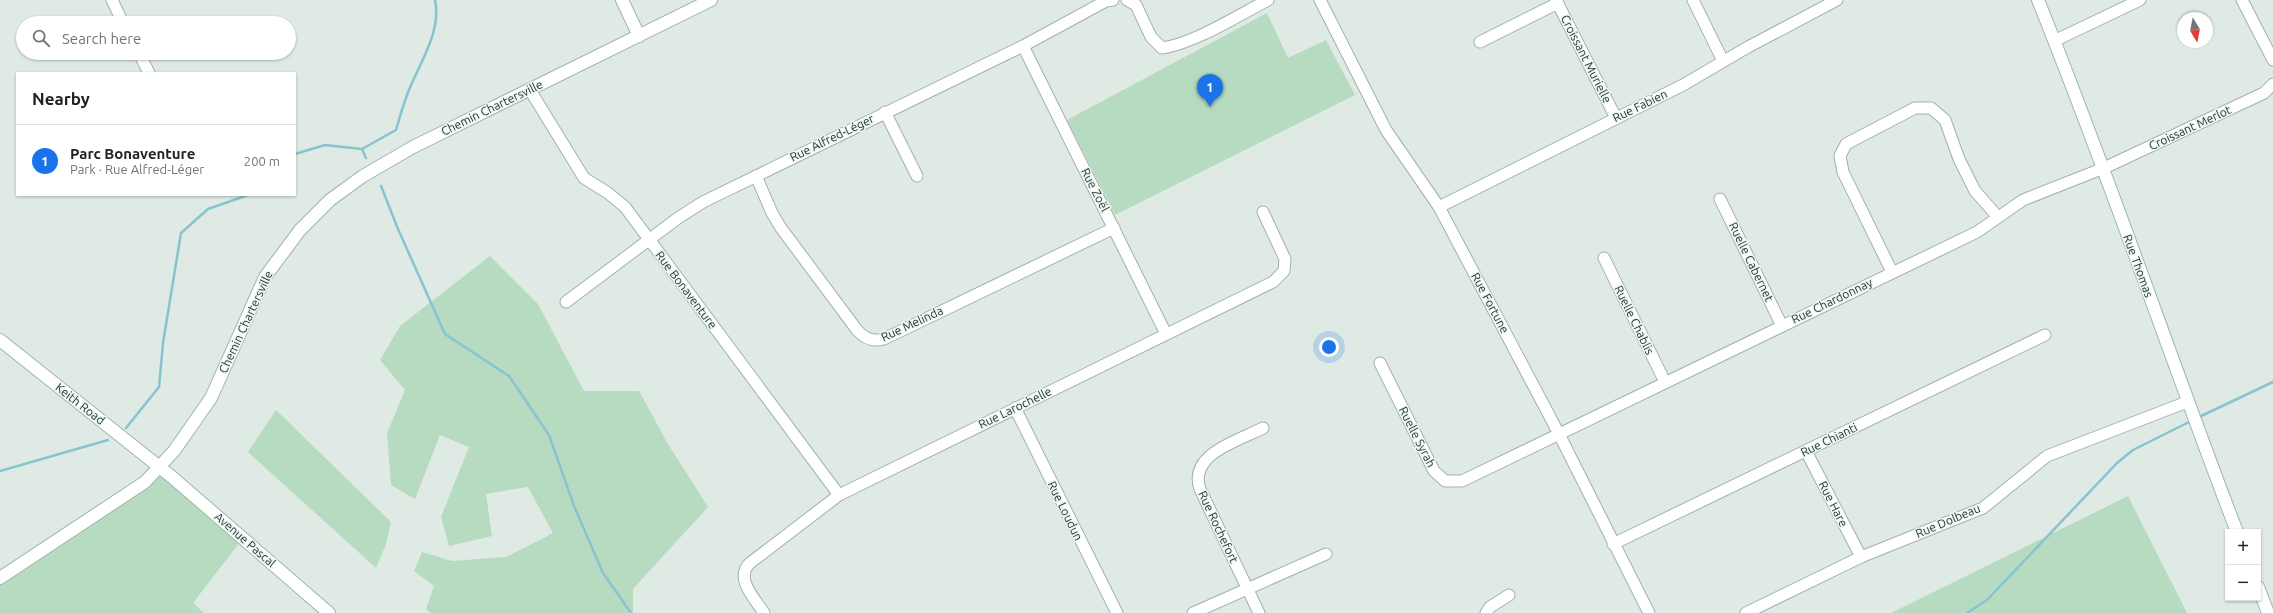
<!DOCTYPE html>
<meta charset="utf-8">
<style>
:root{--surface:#fff;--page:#f6f6f6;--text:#202124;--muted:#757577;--line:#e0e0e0;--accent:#1a73e8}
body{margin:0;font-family:Ubuntu,sans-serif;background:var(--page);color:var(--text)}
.controls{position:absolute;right:12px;bottom:12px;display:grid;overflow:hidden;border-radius:0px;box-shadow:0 1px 3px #0004}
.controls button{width:36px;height:36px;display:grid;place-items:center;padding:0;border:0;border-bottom:1px solid var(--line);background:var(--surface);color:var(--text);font:20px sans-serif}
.compass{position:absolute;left:2177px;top:12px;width:36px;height:36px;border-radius:50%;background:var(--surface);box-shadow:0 1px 3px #0004;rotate:170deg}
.you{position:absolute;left:1329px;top:347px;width:14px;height:14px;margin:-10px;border:3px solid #fff;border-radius:50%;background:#1a73e8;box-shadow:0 0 0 6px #1a73e833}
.badge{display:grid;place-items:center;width:26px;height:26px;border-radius:50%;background:var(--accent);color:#fff;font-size:13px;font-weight:700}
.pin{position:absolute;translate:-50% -33px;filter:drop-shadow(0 1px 2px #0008)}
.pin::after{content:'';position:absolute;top:21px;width:14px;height:12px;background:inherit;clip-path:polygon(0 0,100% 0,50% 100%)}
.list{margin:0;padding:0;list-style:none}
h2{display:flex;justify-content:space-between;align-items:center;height:52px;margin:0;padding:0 16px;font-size:17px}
h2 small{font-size:13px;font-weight:400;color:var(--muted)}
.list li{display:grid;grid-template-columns:26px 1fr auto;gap:12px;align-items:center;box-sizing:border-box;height:72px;padding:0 16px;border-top:1px solid var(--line)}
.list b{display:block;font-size:15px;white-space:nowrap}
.list p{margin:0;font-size:13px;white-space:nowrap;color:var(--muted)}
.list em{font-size:13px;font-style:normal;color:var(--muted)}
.icon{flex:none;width:22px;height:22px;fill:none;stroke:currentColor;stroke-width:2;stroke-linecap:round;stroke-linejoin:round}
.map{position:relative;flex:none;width:2273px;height:613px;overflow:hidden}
.search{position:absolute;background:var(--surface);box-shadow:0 1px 3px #0004;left:16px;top:16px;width:280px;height:44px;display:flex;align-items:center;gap:10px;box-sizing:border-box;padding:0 14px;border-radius:22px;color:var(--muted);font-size:15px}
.panel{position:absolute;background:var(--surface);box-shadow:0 1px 3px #0004;left:16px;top:72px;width:280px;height:124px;border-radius:0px}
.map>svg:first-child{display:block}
</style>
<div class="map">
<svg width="2273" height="613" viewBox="0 0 2273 613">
<rect width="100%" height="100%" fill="#dfeae5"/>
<!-- green -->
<g fill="#b7dbc1">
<polygon points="1267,13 1288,58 1326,40 1355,95 1115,215 1067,120"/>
<polygon points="490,256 538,304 584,391 639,391 668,444 708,507 633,589 633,613 431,613 426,609 434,586 414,571 422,552 452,561 506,557 553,533 528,487 486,494 492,536 449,546 441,517 469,447 440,435 415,499 391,485 387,433 405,390 380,360 400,326"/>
<polygon points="276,410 391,522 386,544 376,568 248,452"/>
<polygon points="161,468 243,538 193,603 204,613 0,613 0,578"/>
<polygon points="2128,496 2187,613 1891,613"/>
</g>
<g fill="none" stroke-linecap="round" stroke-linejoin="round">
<!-- stream -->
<g stroke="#87c4cf" stroke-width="2.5">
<polyline points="362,149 366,158"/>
<path d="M 295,154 L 325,145 L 362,149 L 396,130 C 399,119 403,106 407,95 C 418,65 442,33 435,0"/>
<polyline points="381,186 398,229 445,334 509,376 549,435 574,506 603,573 631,613"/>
<polyline points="2197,418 2273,382"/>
<polyline points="126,428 159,387 163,343 181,233 208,209 248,195"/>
<polyline points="0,471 108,440"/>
<polyline points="1967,613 1987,600 2117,463 2133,450 2191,421"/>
</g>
<!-- street casing -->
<g stroke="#a2b1ac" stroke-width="13">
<g id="street">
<polyline points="112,0 123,23"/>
<path d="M 1127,0 L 1136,5 L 1151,37 L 1162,48 C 1193,44 1239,15 1268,0"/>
<polyline points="1320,0 1386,130 1439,207 1559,434 1649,613"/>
<polyline points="1556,0 1616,118"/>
<polyline points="1693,0 1723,61"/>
<polyline points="2242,0 2273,60"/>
<polyline points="2054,41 2140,0"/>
<polyline points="1480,42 1558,3"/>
<polyline points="1023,46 1166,334"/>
<polyline points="139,53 149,73"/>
<polyline points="530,90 584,178 608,193 625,207 839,495"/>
<polyline points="885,112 917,176"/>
<path d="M 756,176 L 772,213 L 781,228 L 857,330 C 865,339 873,342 884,339 L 1114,228"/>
<polyline points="1720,199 1782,326"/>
<polyline points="1439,207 1683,85 1748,47 1837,0"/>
<polyline points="1604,258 1665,382"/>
<polyline points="1892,272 1843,172 1840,156 1846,144 1915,108 1931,108 1945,120 1959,159 1975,191 1998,217"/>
<polyline points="566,302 678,218 703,202 1023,46 1106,1 1113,0"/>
<polyline points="1380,363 1434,471 1445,481 1462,481 1977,232 2023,200 2104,168 2264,93 2273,84"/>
<polyline points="1015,408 1117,613"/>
<polyline points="1806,451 1861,557"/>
<polyline points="1613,544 2045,335"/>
<path d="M 764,613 C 755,599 734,578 750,563 L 839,495 L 1273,282 L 1284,271 L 1285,259 L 1263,212"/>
<polyline points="1193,613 1326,554"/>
<path d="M 1259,613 L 1200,489 C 1188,454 1238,441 1263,428"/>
<polyline points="1486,613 1490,607 1509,595"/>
<polyline points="1746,613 1861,557 1983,508 2047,456 2187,402"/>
</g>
</g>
<!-- secondary casing -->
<g stroke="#9eb5ad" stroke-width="14">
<g id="secondary">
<polyline points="622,0 639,36"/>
<path d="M 2038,0 C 2109,175 2169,355 2237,532"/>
<polyline points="0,340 172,477 329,613"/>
<polyline points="0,578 145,482 174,451 211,398 265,277 300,230 330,200 363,176 413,147 711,0"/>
<polyline points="2258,587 2268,613"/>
</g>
</g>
<!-- street -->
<use href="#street" stroke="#fff" stroke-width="11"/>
<!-- secondary -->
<use href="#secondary" stroke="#fff" stroke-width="12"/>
</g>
<g text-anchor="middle" stroke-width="3" stroke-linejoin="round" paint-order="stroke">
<!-- street labels -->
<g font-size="12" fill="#203932" stroke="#eff7f3">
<text transform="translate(1586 59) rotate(63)" y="4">Croissant Murielle</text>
<text transform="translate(1640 106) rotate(-26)" y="4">Rue Fabien</text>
<text transform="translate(492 108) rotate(-26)" y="4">Chemin Chartersville</text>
<text transform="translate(2190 128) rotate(-25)" y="4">Croissant Merlot</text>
<text transform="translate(832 138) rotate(-26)" y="4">Rue Alfred-Léger</text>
<text transform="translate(1095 190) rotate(63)" y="4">Rue Zoël</text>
<text transform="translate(1751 262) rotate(64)" y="4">Ruelle Cabernet</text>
<text transform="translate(2138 266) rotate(70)" y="4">Rue Thomas</text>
<text transform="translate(686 290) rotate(53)" y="4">Rue Bonaventure</text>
<text transform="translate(1832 301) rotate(-26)" y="4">Rue Chardonnay</text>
<text transform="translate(1490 303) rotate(62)" y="4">Rue Fortune</text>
<text transform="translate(1634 320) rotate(64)" y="4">Ruelle Chablis</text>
<text transform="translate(246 322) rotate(-65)" y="4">Chemin Chartersville</text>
<text transform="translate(912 324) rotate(-25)" y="4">Rue Melinda</text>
<text transform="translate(80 404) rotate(38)" y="4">Keith Road</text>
<text transform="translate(1015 408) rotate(-26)" y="4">Rue Larochelle</text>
<text transform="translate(1417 437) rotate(63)" y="4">Ruelle Syrah</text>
<text transform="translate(1829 440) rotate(-26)" y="4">Rue Chianti</text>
<text transform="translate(1833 504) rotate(63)" y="4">Rue Hare</text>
<text transform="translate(1065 511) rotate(64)" y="4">Rue Loudun</text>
<text transform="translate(1948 521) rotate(-23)" y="4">Rue Dolbeau</text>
<text transform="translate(1218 527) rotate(65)" y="4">Rue Rochefort</text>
<text transform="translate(245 540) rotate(41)" y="4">Avenue Pascal</text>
</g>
</g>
</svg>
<div class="controls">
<button>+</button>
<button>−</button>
</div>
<svg class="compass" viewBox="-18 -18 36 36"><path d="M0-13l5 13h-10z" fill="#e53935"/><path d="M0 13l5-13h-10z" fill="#757577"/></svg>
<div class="you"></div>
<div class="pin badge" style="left:1210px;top:107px">1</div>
<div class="search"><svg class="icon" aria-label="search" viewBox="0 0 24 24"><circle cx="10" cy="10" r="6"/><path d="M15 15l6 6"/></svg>Search here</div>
<section class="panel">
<h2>Nearby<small></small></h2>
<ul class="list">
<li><span class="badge">1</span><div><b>Parc Bonaventure</b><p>Park · Rue Alfred-Léger</p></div><em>200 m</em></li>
</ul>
</section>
</div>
